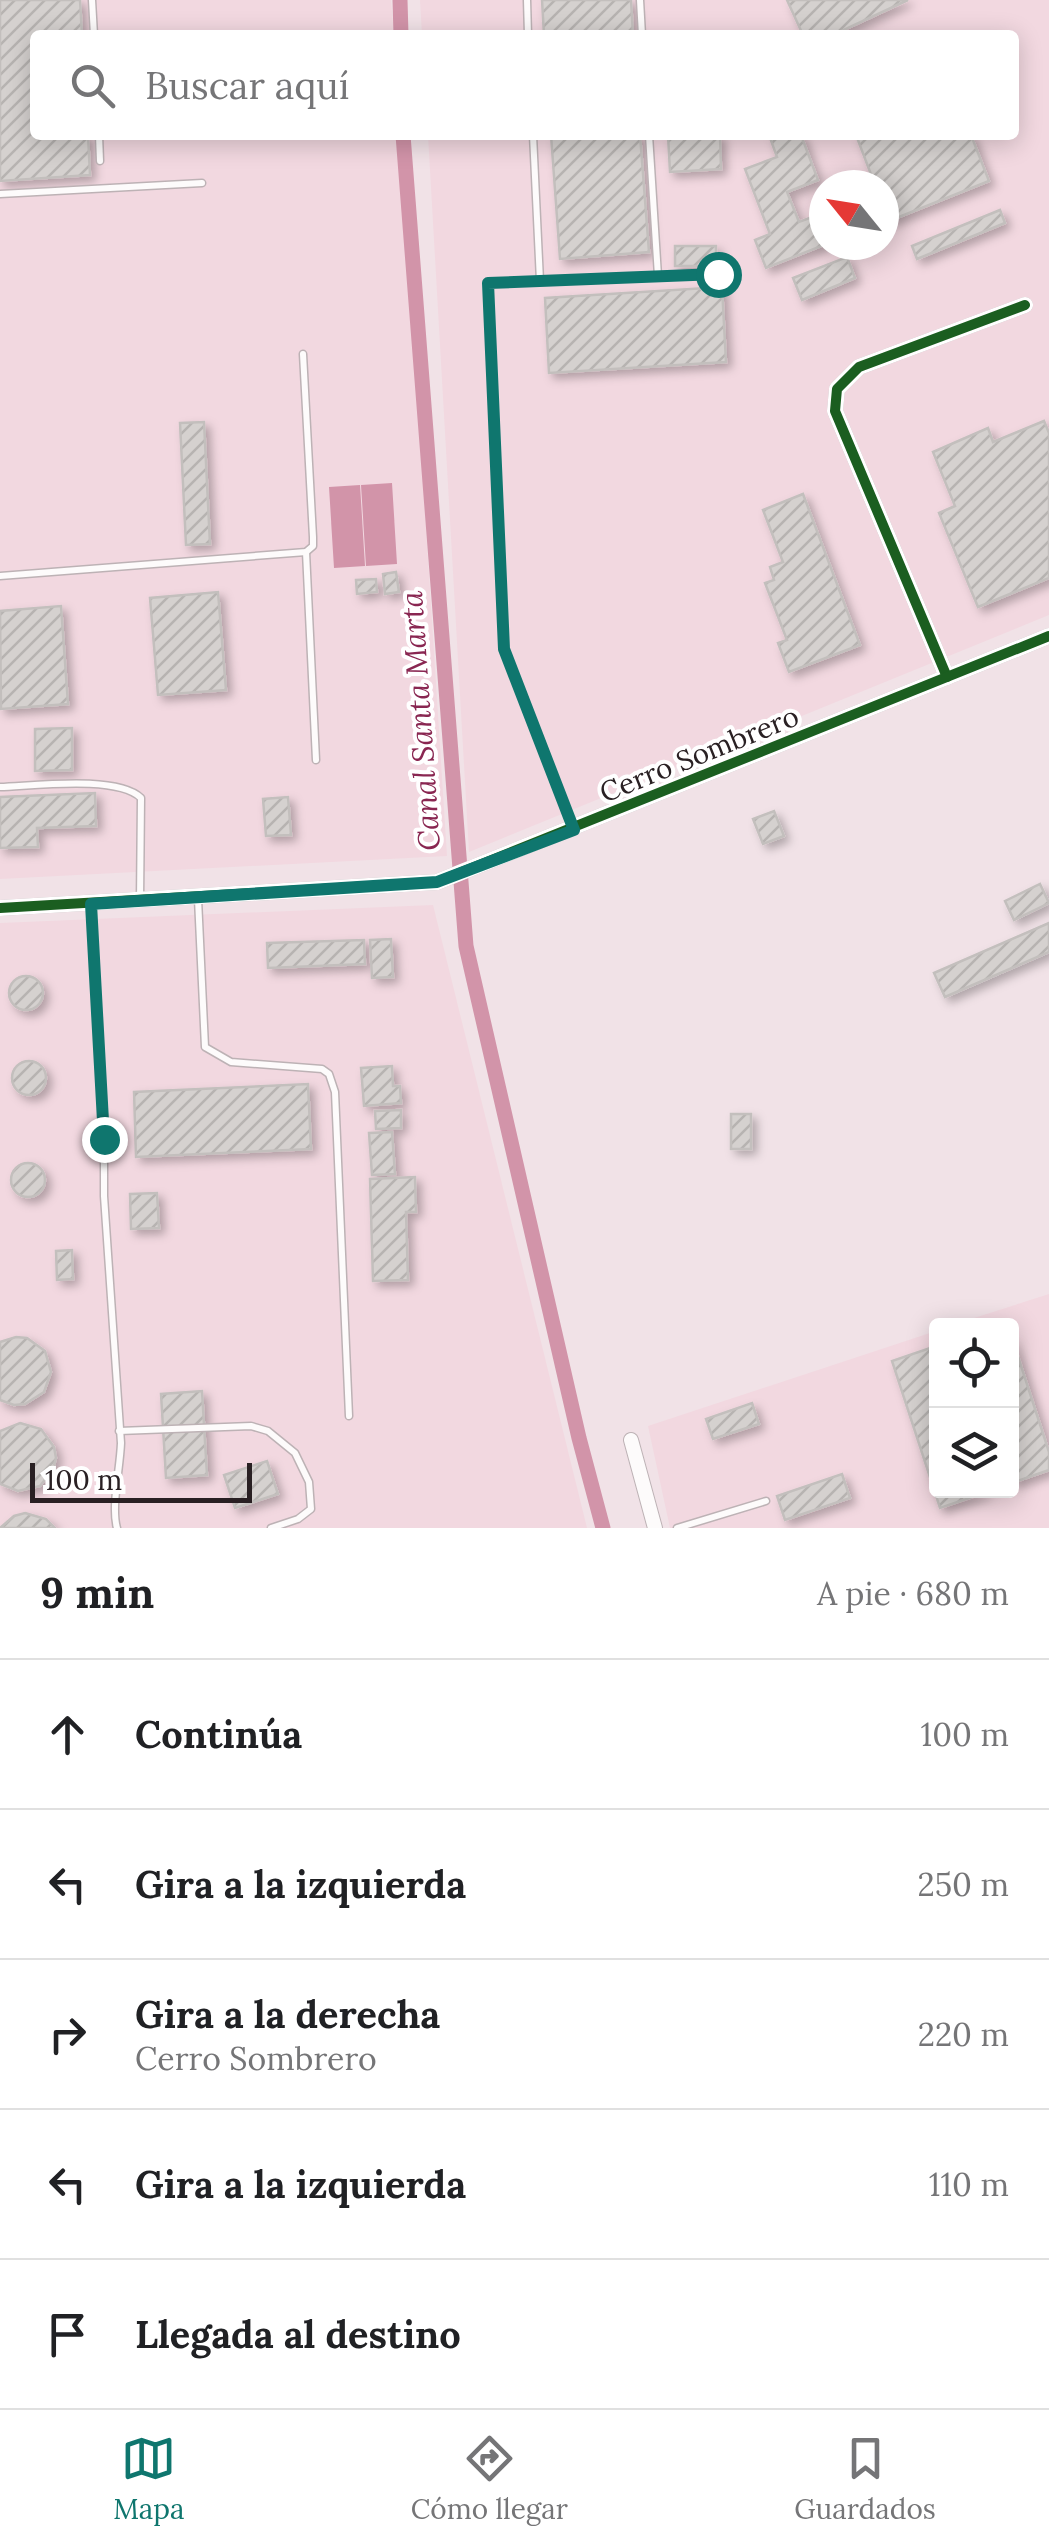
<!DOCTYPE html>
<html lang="es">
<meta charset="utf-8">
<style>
:root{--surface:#fff;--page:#f2f2f2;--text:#202124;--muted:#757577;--line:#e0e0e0;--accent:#0f766e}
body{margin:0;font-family:Lora,serif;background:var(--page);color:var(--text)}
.controls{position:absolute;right:30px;bottom:30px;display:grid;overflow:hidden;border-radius:10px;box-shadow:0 5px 25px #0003}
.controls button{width:90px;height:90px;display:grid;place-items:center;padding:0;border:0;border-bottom:2px solid var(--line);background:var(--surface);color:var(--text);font:50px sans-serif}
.compass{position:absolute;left:809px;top:170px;width:90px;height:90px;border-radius:50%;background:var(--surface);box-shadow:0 5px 25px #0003;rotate:300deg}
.scale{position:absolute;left:30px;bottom:25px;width:222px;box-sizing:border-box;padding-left:10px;border:5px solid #292023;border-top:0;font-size:28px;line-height:35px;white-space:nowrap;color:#292023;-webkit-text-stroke:8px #fff;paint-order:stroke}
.stop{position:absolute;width:30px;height:30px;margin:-22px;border:8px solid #0f766e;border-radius:50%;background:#fff}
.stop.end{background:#0f766e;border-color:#fff;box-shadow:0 2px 10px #0008}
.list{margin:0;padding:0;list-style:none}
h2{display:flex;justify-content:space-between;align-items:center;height:130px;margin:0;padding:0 40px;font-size:42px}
h2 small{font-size:32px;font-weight:400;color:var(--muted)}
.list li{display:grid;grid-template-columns:65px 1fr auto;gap:30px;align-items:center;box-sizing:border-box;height:150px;padding:0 40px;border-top:2px solid var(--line)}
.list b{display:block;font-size:38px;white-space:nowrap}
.list p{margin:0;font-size:32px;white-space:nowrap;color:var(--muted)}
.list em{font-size:32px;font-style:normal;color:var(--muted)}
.icon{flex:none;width:55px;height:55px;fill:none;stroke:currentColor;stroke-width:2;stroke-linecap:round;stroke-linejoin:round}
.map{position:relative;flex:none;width:1049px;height:1528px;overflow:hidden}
.search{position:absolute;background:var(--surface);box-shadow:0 5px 25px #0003;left:30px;right:30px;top:30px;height:110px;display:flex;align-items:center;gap:25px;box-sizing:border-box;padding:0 35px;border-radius:10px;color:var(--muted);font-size:38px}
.sheet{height:880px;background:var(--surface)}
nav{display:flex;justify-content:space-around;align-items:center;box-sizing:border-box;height:140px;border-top:2px solid var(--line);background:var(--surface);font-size:28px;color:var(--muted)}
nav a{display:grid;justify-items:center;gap:5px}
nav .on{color:var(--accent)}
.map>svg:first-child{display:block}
</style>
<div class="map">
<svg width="1049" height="1528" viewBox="0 0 1049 1528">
<defs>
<pattern id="building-hatch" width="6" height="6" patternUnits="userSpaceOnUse" patternTransform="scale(2.5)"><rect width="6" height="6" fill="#d5d1cf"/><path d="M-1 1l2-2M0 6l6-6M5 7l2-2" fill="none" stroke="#b7b3b1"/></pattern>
<filter id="shadow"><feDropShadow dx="5" dy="5" stdDeviation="5" flood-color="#0004"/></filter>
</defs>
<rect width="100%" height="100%" fill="#f1e2e7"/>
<!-- built -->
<g fill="#f2d8e0" fill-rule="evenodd">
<polygon points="0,0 391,0 394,35 35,35 35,135 401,135 447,856 0,879"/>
<path d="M 420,0 L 1049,0 L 1049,615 L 469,852 L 428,135 L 1014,135 L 1014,35 L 422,35 ZM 824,185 L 884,185 L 884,245 L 824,245 Z"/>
<polygon points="433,905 587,1528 0,1528 0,923"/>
<polygon points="1049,1294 1049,1528 670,1528 648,1426 936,1331 936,1490 1012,1490 1012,1326 952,1325"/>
</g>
<!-- water -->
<g fill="#d294a9">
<polygon points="392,483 397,564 366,566 361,485"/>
<polygon points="360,485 365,566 334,568 329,487"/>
</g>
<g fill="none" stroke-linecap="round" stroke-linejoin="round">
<!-- canal -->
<g stroke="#d294a9" stroke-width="15">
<polyline points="400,0 401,35"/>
<polyline points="403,135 466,946 579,1438 603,1528"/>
</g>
</g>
<!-- building -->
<g fill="url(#building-hatch)" stroke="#c3bfbd" stroke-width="2.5" filter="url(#shadow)">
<polygon points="0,0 80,0 82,35 35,35 35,135 88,135 90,175 0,181"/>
<polygon points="542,0 631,0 633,35 544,35"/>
<polygon points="787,0 908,0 833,35 803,35"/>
<polygon points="551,135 640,135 649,252 560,259"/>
<polygon points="668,135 720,135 721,169 670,172"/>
<polygon points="769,135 801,135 818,180 787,192 799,222 823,213 824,245 766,268 755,240 770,234 745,169 777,157"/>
<polygon points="856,135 971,135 989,181 889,221 884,207 884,185 875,185"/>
<polygon points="1000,210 1005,223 917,259 912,246"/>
<rect x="675" y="246" width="41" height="20"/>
<polygon points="847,257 855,278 802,300 793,278"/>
<polygon points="722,287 726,362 549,373 545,298"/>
<polygon points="1044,421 1049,433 1049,578 978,607 939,513 955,506 933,452 988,428 993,442"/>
<polygon points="204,422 210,544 186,545 180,423"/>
<polygon points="803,494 860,645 789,672 778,643 787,640 765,583 774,580 770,567 783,562 763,510"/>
<polygon points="396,572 399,592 385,594 383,574"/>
<polygon points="376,579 377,592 357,594 356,580"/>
<polygon points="218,592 226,690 158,695 150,598"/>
<polygon points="61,606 68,704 1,709 0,611"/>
<polygon points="72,728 72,770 35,771 35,729"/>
<polygon points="95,793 96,826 37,828 38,847 0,848 0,797"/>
<polygon points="288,797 291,835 266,836 263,799"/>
<polygon points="774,811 784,836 763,844 753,819"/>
<polygon points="1040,884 1049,903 1014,920 1005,901"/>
<polygon points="1049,923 1049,952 945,997 934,973"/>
<polygon points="391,939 393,977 372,978 370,940"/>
<polygon points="364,940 365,964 268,968 267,943"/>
<circle cx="26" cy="993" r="17"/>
<circle cx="29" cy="1078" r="17"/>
<polygon points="392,1066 393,1086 400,1086 401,1103 364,1106 361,1068"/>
<polygon points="308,1084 311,1149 136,1157 134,1092"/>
<polygon points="401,1110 401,1128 376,1129 375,1111"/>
<rect x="731" y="1114" width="20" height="35"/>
<polygon points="392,1132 395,1174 372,1175 369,1133"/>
<circle cx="28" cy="1180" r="17"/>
<polygon points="415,1177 416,1212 406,1212 408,1280 373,1281 370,1179"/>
<polygon points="157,1193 159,1228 131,1229 130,1194"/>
<polygon points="72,1250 73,1279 57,1280 56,1251"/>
<polygon points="16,1337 27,1338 45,1351 51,1372 44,1392 25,1404 14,1405 0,1400 0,1342"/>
<polygon points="1012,1338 1049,1452 1049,1470 1012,1483"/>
<polygon points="936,1346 936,1490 987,1492 940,1508 892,1361"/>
<polygon points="202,1391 207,1475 166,1478 161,1394"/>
<polygon points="752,1403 759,1424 713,1439 706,1419"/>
<polygon points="20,1423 41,1429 54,1447 56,1458 53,1469 40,1486 18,1491 0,1484 0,1431"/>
<polygon points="267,1461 278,1494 235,1508 224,1475"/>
<polygon points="842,1474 850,1498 785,1520 777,1496"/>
<polygon points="25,1513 46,1519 55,1528 0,1528 14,1516"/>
</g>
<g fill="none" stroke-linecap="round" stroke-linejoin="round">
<!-- service casing -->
<g stroke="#bdb2b5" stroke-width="9">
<g id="service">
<polyline points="92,0 94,35"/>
<polyline points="527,0 528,35"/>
<polyline points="640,0 642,35"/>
<polyline points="99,135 100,161"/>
<polyline points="533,135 540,281"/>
<polyline points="649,135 658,276"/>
<polyline points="0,194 202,183"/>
<polyline points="306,552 316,760"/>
<polyline points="0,576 306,552 313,546 313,537 303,354"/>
<path d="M 0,787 C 34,786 117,775 141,798 L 140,900"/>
<polyline points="574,828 504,649 488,283 718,274"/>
<polyline points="198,899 205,1047 231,1062 322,1069 329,1074 335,1092 349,1416"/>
<path d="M 91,905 L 104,1139 L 104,1196 L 121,1443 C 120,1469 111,1507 117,1528"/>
<polyline points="119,1431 251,1426 268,1431 295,1453 309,1482 311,1509 298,1519 271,1528"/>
<polyline points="677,1528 766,1501"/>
</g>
</g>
<!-- minor casing -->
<g stroke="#bdb2b5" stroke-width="16">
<g id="minor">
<polyline points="947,677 835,411 837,389 859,367 1025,305"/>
<polyline points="0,908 437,882 1049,636"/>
<polyline points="631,1440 655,1528"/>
</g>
</g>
<!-- service -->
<use href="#service" stroke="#fdfbfb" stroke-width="6"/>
<!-- minor -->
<use href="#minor" stroke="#fdfbfb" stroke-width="14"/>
<!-- cycleway casing -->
<g stroke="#fff" stroke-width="16">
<g id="cycleway">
<polyline points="947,677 835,411 837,389 859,367 1025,305"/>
<polyline points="0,908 437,882 1049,636"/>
</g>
</g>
<!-- cycleway -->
<use href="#cycleway" stroke="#1b5e20" stroke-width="10"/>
</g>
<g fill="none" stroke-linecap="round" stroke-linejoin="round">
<!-- route -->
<polyline stroke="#0f766e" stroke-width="12" points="104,1139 91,904 437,882 574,830 504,649 488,283 718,274"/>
</g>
<g text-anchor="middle" stroke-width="8" stroke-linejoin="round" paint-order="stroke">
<!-- street labels -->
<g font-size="28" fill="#292023" stroke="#fff">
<text transform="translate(699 754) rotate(-22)" y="10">Cerro Sombrero</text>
</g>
<!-- water labels -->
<g font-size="30" font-style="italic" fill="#892651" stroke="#fff">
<text transform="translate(421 721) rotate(-94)" y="10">Canal Santa Marta</text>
</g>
</g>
</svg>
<div class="controls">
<button><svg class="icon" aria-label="locate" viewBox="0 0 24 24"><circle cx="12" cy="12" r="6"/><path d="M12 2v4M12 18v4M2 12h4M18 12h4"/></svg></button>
<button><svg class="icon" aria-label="layers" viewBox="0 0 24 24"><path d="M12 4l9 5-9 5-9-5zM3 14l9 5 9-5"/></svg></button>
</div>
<svg class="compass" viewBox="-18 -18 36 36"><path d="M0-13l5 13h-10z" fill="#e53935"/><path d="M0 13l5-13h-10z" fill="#757577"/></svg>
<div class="scale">100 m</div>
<div class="stop" style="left:718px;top:274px"></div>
<div class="stop end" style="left:104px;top:1139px"></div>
<div class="search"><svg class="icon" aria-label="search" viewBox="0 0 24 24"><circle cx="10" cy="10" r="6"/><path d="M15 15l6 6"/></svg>Buscar aquí</div>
</div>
<section class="sheet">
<h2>9 min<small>A pie · 680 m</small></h2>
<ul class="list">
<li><svg class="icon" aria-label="ahead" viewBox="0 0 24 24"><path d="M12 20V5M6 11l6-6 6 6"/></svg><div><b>Continúa</b></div><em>100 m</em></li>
<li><svg class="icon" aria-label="left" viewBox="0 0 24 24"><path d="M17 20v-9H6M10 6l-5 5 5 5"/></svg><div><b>Gira a la izquierda</b></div><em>250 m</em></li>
<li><svg class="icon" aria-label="right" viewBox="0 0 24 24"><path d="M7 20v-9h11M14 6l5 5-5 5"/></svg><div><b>Gira a la derecha</b><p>Cerro Sombrero</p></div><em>220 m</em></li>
<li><svg class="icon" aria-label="left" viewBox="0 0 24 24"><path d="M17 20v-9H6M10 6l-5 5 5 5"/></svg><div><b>Gira a la izquierda</b></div><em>110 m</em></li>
<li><svg class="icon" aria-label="arrive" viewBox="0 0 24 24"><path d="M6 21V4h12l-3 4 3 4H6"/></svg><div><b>Llegada al destino</b></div></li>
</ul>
</section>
<nav>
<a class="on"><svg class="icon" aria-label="map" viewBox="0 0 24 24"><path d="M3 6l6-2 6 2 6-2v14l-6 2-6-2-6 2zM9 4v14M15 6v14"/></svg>Mapa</a>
<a><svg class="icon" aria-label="directions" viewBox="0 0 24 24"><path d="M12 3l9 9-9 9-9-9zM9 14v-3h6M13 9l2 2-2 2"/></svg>Cómo llegar</a>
<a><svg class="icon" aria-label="saved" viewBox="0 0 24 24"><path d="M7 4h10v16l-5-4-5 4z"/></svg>Guardados</a>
</nav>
